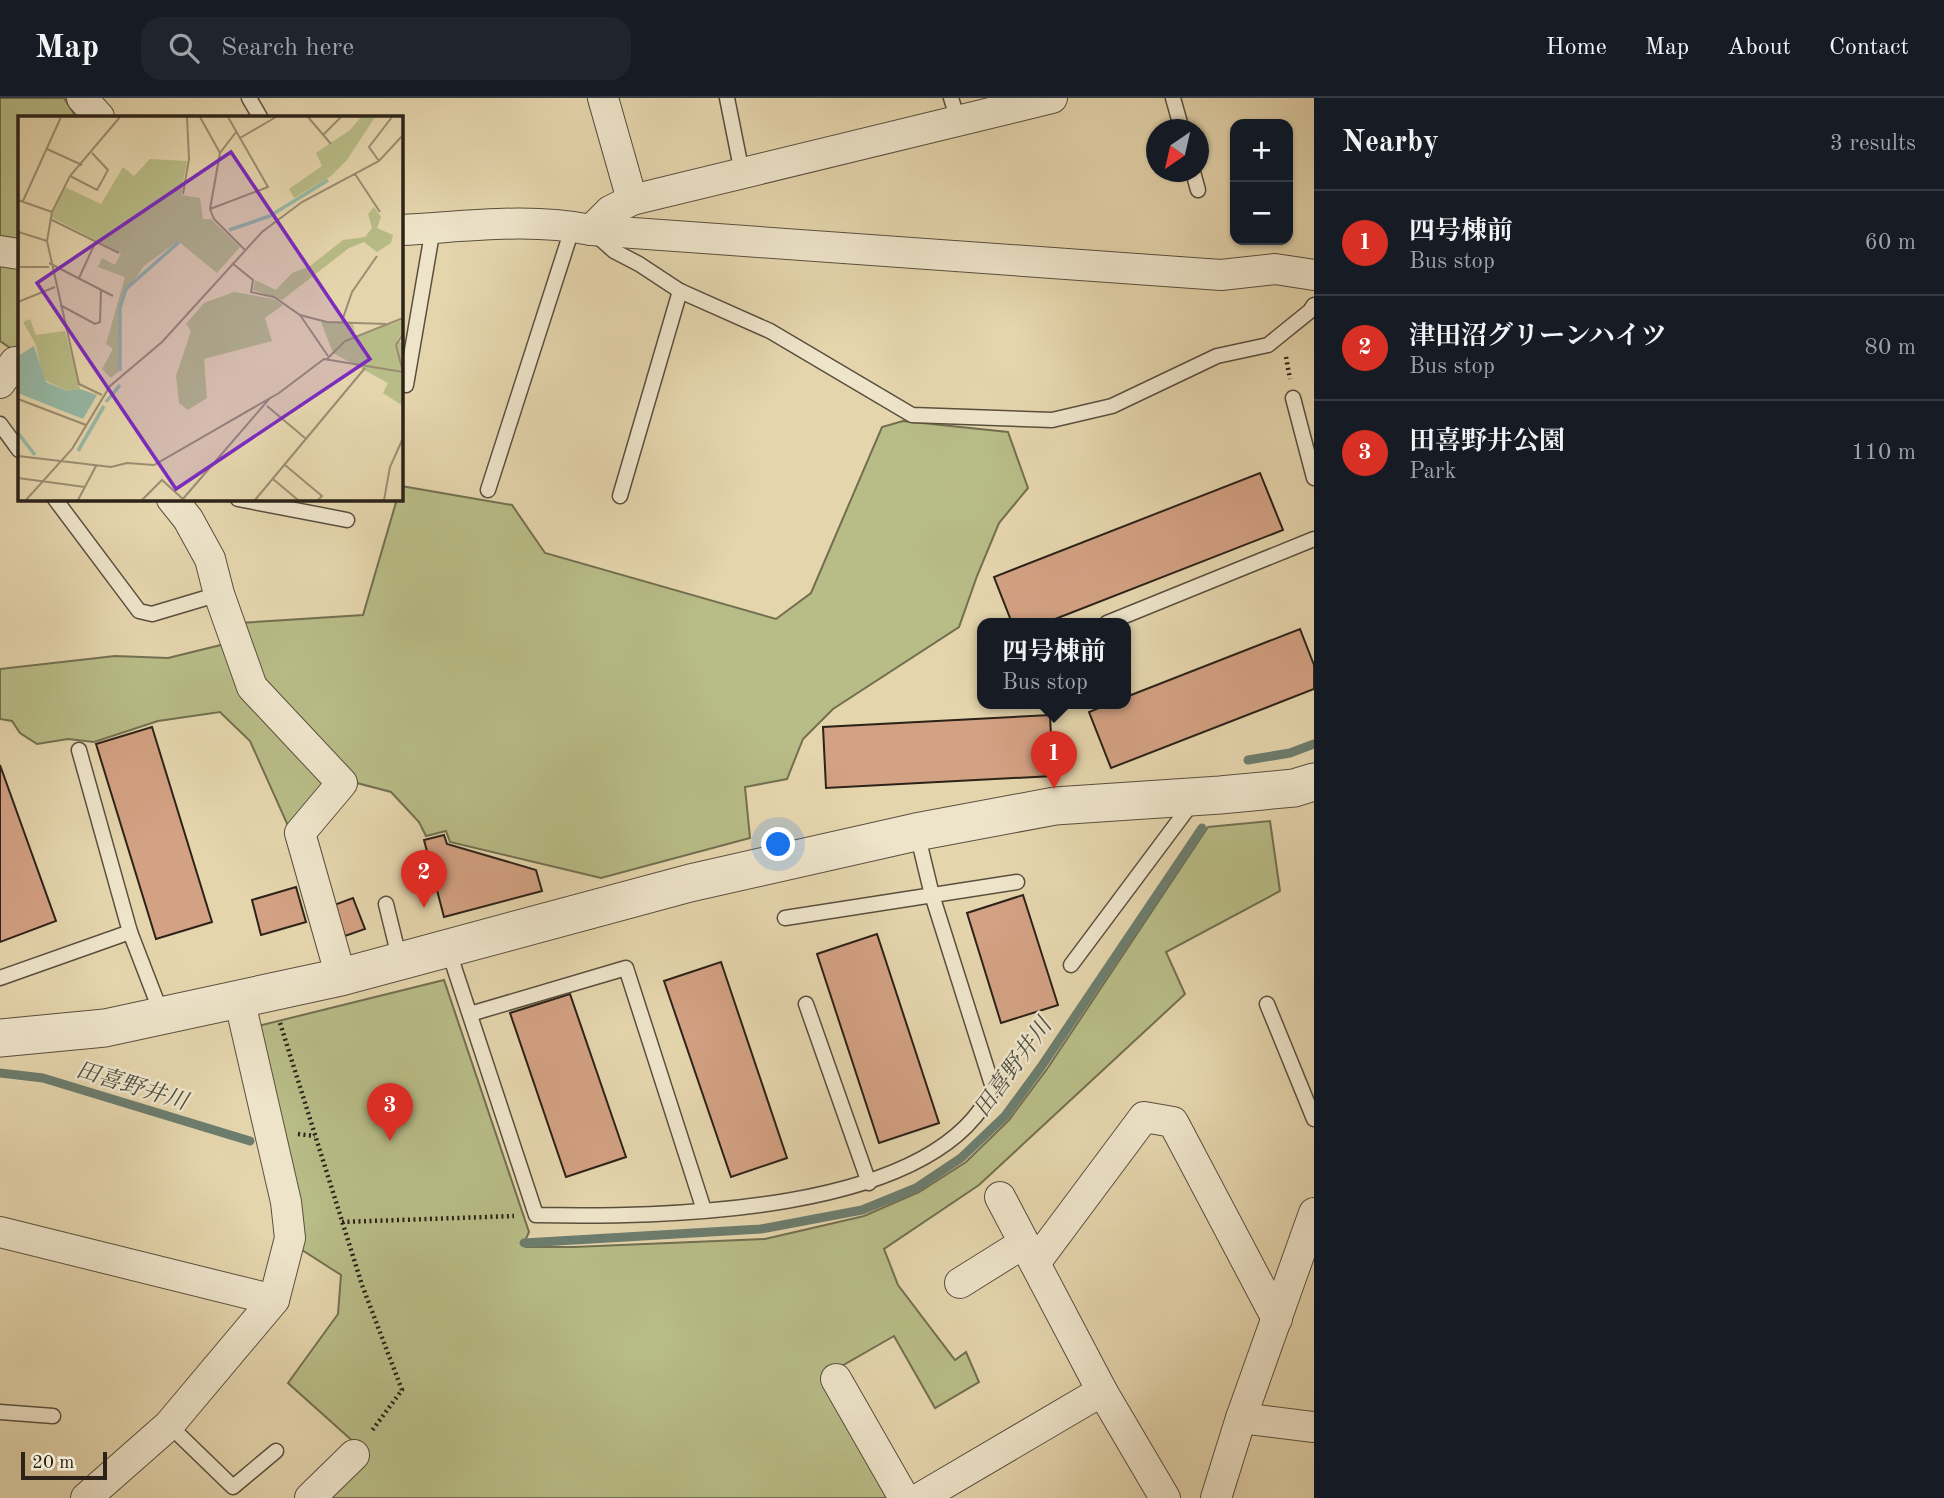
<!DOCTYPE html>
<meta charset="utf-8">
<style>
:root{--surface:#171b24;--page:#20242c;--text:#f1f3f6;--muted:#9ea1a6;--line:#363941;--accent:#d93025}
body{margin:0;font-family:"Old Standard TT","Noto Serif JP",serif;background:var(--page);color:var(--text)}
.controls{position:absolute;right:21px;top:21px;display:grid;overflow:hidden;border-radius:14px;box-shadow:0 2px 5px #0004}
.controls button{width:63px;height:63px;display:grid;place-items:center;padding:0;border:0;border-bottom:2px solid var(--line);background:var(--surface);color:var(--text);font:35px sans-serif}
.compass{position:absolute;left:1146px;top:21px;width:63px;height:63px;border-radius:50%;background:var(--surface);box-shadow:0 2px 5px #0004;rotate:214deg}
.scale{position:absolute;left:21px;bottom:18px;width:86px;box-sizing:border-box;padding-left:7px;border:4px solid #2c2219;border-top:0;font-size:19px;line-height:24px;white-space:nowrap;color:#2c2219;-webkit-text-stroke:5px #eee4ca;paint-order:stroke}
.you{position:absolute;left:779px;top:747px;width:24px;height:24px;margin:-18px;border:5px solid #fff;border-radius:50%;background:#1a73e8;box-shadow:0 0 0 10px #1a73e833}
.badge{display:grid;place-items:center;width:46px;height:46px;border-radius:50%;background:var(--accent);color:#fff;font-size:23px;font-weight:700}
.pin{position:absolute;translate:-50% -58px;filter:drop-shadow(0 2px 4px #0008)}
.pin::after{content:'';position:absolute;top:37px;width:24px;height:21px;background:inherit;clip-path:polygon(0 0,100% 0,50% 100%)}
.popup{position:absolute;left:977px;top:520px;width:154px;height:91px;box-sizing:border-box;display:grid;place-content:center;border-radius:14px;background:var(--surface);filter:drop-shadow(0 2px 5px #0005);font-size:23px;white-space:nowrap;color:var(--muted)}
.popup b{font-size:26px;color:var(--text)}
.popup::after{content:'';position:absolute;left:50%;top:100%;margin-left:-14px;border:14px solid transparent;border-top-color:var(--surface)}
.list{margin:0;padding:0;list-style:none}
h2{display:flex;justify-content:space-between;align-items:center;height:91px;margin:0;padding:0 28px;font-size:30px}
h2 small{font-size:23px;font-weight:400;color:var(--muted)}
.list li{display:grid;grid-template-columns:46px 1fr auto;gap:21px;align-items:center;box-sizing:border-box;height:105px;padding:0 28px;border-top:2px solid var(--line)}
.list b{display:block;font-size:26px;white-space:nowrap}
.list p{margin:0;font-size:23px;white-space:nowrap;color:var(--muted)}
.list em{font-size:23px;font-style:normal;color:var(--muted)}
.icon{flex:none;width:38px;height:38px;fill:none;stroke:currentColor;stroke-width:2;stroke-linecap:round;stroke-linejoin:round}
.map{position:relative;flex:none;width:1314px;height:1400px;overflow:hidden}
header{display:flex;align-items:center;gap:42px;box-sizing:border-box;height:98px;padding:0 35px;background:var(--surface);border-bottom:2px solid var(--line)}
header strong{font-size:33px}
nav{display:flex;gap:38px;margin-inline-start:auto;font-size:24px}
.search{width:490px;height:63px;background:var(--page);display:flex;align-items:center;gap:18px;box-sizing:border-box;padding:0 24px;border-radius:21px;color:var(--muted);font-size:26px}
main{display:flex}
aside{flex:1;background:var(--surface)}
.map>svg:first-child{display:block}
</style>
<header>
<strong>Map</strong>
<div class="search"><svg class="icon" aria-label="search" viewBox="0 0 24 24"><circle cx="10" cy="10" r="6"/><path d="M15 15l6 6"/></svg>Search here</div>
<nav><a>Home</a><a>Map</a><a>About</a><a>Contact</a></nav>
</header>
<main>
<div class="map">
<svg width="1314" height="1400" viewBox="0 0 1314 1400">
<rect width="100%" height="100%" fill="#e5d5ad"/>
<filter id="stains"><feTurbulence type="fractalNoise" baseFrequency=".00286" numOctaves="4"/><feColorMatrix values="0 0 0 0 .2 0 0 0 0 .09 0 0 0 0 .02 0 0 0 .5 -.17"/></filter>
<radialGradient id="worn" r=".72"><stop offset=".6" stop-color="#630" stop-opacity="0"/><stop offset="1" stop-color="#630" stop-opacity=".3"/></radialGradient>
<!-- green -->
<g fill="#b8bc87" stroke="#726f50" stroke-width="2">
<polygon points="0,0 64,0 76,19 19,19 19,256 0,243"/>
<polygon points="903,323 1008,334 1028,390 999,425 977,478 959,529 833,611 803,641 787,681 745,689 750,740 601,780 450,744 446,733 426,738 419,724 391,694 357,685 261,582 239,525 363,517 397,401 401,401 401,388 512,407 545,455 776,521 811,495 882,329"/>
<polygon points="225,546 330,685 289,730 250,643 220,614 158,623 94,644 68,641 37,646 20,635 12,623 0,621 0,571 115,558 168,560"/>
<polygon points="1270,723 1280,793 1166,854 1185,896 979,1087 884,1151 898,1187 955,1262 966,1254 979,1284 935,1310 894,1238 828,1276 896,1400 322,1400 366,1355 288,1285 338,1216 341,1177 302,1152 295,1101 258,928 444,882 529,1134 524,1145 526,1149 574,1149 765,1141 864,1118 919,1094 966,1064 1009,1022 1047,971 1208,729"/>
</g>
<g fill="none" stroke-linecap="round" stroke-linejoin="round">
<!-- stream -->
<g stroke="#6c7d6e" stroke-width="9">
<polyline points="1248,662 1290,655 1314,646"/>
<polyline points="0,975 43,980 250,1043"/>
<polyline points="524,1145 761,1131 862,1112 916,1090 961,1060 1005,1018 1041,969 1202,730"/>
</g>
</g>
<!-- building -->
<g fill="#d3a183" stroke="#2c2219" stroke-width="2">
<polygon points="1260,375 1283,432 1045,525 1012,525 994,479"/>
<polygon points="1300,531 1314,567 1314,591 1111,670 1089,614 1111,605 1126,605 1126,599"/>
<polygon points="1050,617 1053,678 826,690 823,629"/>
<polygon points="152,629 212,824 156,841 96,646"/>
<polygon points="0,667 56,823 0,844"/>
<polygon points="444,737 447,746 536,772 542,793 444,819 424,742"/>
<polygon points="296,789 306,824 261,837 252,802"/>
<polygon points="1023,797 1058,907 1001,925 967,815"/>
<polygon points="353,800 365,831 345,838 334,807"/>
<polygon points="877,836 939,1025 879,1045 817,856"/>
<polygon points="721,864 787,1060 731,1079 664,883"/>
<polygon points="570,896 626,1059 566,1079 510,915"/>
</g>
<g fill="none" stroke-linecap="round" stroke-linejoin="round">
<!-- service casing -->
<g stroke="#5a4f3e" stroke-width="17">
<g id="service">
<polyline points="249,0 260,19"/>
<polyline points="727,0 742,75"/>
<polyline points="951,0 958,22"/>
<polyline points="1173,0 1182,32"/>
<polyline points="1193,74 1198,92"/>
<polyline points="596,137 614,153 639,166 680,193 770,233 912,317 1052,322 1112,308 1217,258 1268,247 1310,213 1314,207"/>
<polyline points="406,287 433,130"/>
<polyline points="1293,300 1314,380"/>
<polyline points="0,326 19,352"/>
<polyline points="488,392 573,128"/>
<polyline points="620,398 680,193"/>
<polyline points="55,401 139,513 152,516 219,496"/>
<polyline points="238,401 347,422"/>
<polyline points="1107,525 1314,441"/>
<polyline points="79,652 130,834 162,917"/>
<polyline points="386,806 400,863"/>
<polyline points="785,820 1017,784"/>
<path d="M 448,851 L 536,1117 C 657,1119 935,1119 993,990 L 932,797 L 917,735"/>
<polyline points="1071,867 1192,705"/>
<polyline points="0,880 130,834"/>
<polyline points="806,906 869,1085"/>
<polyline points="1267,906 1314,1021"/>
<polyline points="470,916 626,870 704,1112"/>
<polyline points="0,1314 53,1318"/>
<polyline points="169,1327 233,1389 276,1353"/>
</g>
</g>
<!-- minor casing -->
<g stroke="#5a4f3e" stroke-width="32">
<g id="minor">
<polyline points="82,0 99,19"/>
<polyline points="603,0 632,102"/>
<path d="M 401,132 C 463,129 529,119 591,132 L 1221,177 L 1275,171 L 1314,177"/>
<polyline points="591,132 610,113 632,102 1052,0"/>
<polyline points="0,153 19,156"/>
<polyline points="0,285 15,264"/>
<polyline points="172,401 188,421 210,461 219,496 252,589 342,685 300,735 341,879"/>
<polyline points="1000,1099 1102,1293 1165,1400"/>
<polyline points="0,1134 274,1202"/>
<polyline points="1035,1165 1144,1019 1173,1024 1277,1221"/>
<polyline points="960,1185 1024,1145"/>
<polyline points="836,1281 904,1400"/>
<polyline points="1241,1320 1314,1329"/>
<polyline points="86,1400 169,1327 274,1202 290,1140 286,1104 239,900"/>
<polyline points="310,1400 354,1357"/>
<polyline points="920,1400 1102,1293"/>
<polyline points="1216,1400 1241,1320 1314,1115"/>
</g>
</g>
<!-- tertiary casing -->
<g stroke="#5a4f3e" stroke-width="39">
<polyline id="tertiary" points="0,940 105,930 341,879 690,785 916,734 1055,708 1220,697 1294,690 1314,684"/>
</g>
<!-- path -->
<g stroke="#2c2219" stroke-width="4.5" stroke-dasharray="2 3.5" stroke-linecap="butt">
<polyline points="1286,259 1290,281"/>
<polyline points="280,925 362,1187 402,1292 371,1334"/>
<polyline points="298,1036 315,1038"/>
<polyline points="342,1124 514,1118"/>
</g>
<!-- service -->
<use href="#service" stroke="#eee4ca" stroke-width="14"/>
<!-- minor -->
<use href="#minor" stroke="#eee4ca" stroke-width="30"/>
<!-- tertiary -->
<use href="#tertiary" stroke="#eee4ca" stroke-width="37"/>
</g>
<g text-anchor="middle" stroke-width="5" stroke-linejoin="round" paint-order="stroke">
<!-- water labels -->
<g font-size="23" font-style="italic" fill="#4c4f43" stroke="#eee4ca">
<text transform="translate(1012 969) rotate(-54)" y="8">田喜野井川</text>
<text transform="translate(132 987) rotate(17)" y="8">田喜野井川</text>
</g>
</g>
<!-- overview -->
<g transform="translate(18 18)">
<rect width="385" height="385" fill="#e5d5ad"/>
<path d="M 343,1 L 357,1 L 329,44 L 313,60 L 276,82 L 271,73 L 304,50 L 298,37 L 332,14 ZM 132,43 L 169,45 L 163,79 L 182,82 L 185,103 L 193,103 L 222,131 L 199,157 L 160,125 L 126,150 L 104,182 L 101,255 L 93,262 L 84,253 L 95,233 L 88,228 L 107,161 L 80,151 L 84,142 L 97,149 L 103,137 L 33,101 L 47,71 L 83,88 L 105,51 L 116,60 ZM 356,91 L 363,101 L 359,112 L 375,119 L 373,127 L 359,136 L 346,126 L 331,132 L 264,184 L 235,174 L 237,164 L 258,174 L 274,157 L 292,150 L 325,124 L 347,121 L 354,112 L 350,98 ZM 216,176 L 256,183 L 265,189 L 247,202 L 254,225 L 186,243 L 189,282 L 170,294 L 161,287 L 158,260 L 173,215 L 168,208 L 186,187 ZM 12,203 L 18,219 L 47,215 L 62,273 L 49,275 L 25,263 L 18,229 L 5,206 ZM 385,204 L 385,216 L 379,224 L 385,228 L 385,290 L 365,277 L 370,267 L 315,237 L 303,206 L 335,207 L 337,220 Z" fill="#b8bc87"/>
<path d="M 16,230 L 28,266 L 49,275 L 62,273 L 79,279 L 65,303 L 0,277 L 0,240 Z" fill="#96b9a6"/>
<path fill="none" stroke="#96b9a6" stroke-width="3.5" d="M 211,114 L 252,100 L 310,64M 102,255 L 102,192 L 108,173 L 161,126M 88,286 L 102,269M 0,317 L 17,339M 60,335 L 86,290"/>
<path fill="none" stroke="#9b8d72" stroke-width="2" d="M 182,1 L 202,37M 290,1 L 313,28M 218,16 L 202,37 L 192,93 L 196,103 L 227,134M 305,19 L 323,1M 222,22 L 258,1M 29,33 L 64,49M 361,45 L 351,31 L 374,1M 337,58 L 362,96M 52,60 L 79,74 L 90,54 L 74,37M 165,78 L 171,43 L 169,1M 0,84 L 34,96M 5,85 L 43,1M 192,93 L 250,71 L 210,1M 32,103 L 101,137M 29,125 L 1,116 L 1,151 L 31,151M 31,147 L 95,180M 214,147 L 235,164 L 233,176 L 256,181 L 282,199 L 309,206 L 368,208M 61,162 L 78,125M 0,186 L 37,171M 42,189 L 77,208 L 82,206 L 83,174M 282,199 L 310,240M 324,205 L 334,176 L 359,140M 309,243 L 327,225 L 385,202M 84,279 L 61,268 L 29,125 L 34,96 L 52,60 L 102,1M 0,283 L 68,309M 249,290 L 287,322M 0,340 L 93,351 L 109,347 L 136,349 L 261,277 L 306,243 L 385,256 L 378,229 L 385,218M 267,349 L 304,380 L 300,384M 0,362 L 67,371M 255,363 L 280,384M 8,384 L 54,333 L 92,270 L 144,226 L 244,116 L 284,86 L 361,45 L 385,19M 60,384 L 78,350M 124,384 L 144,364 L 166,384M 164,384 L 252,282M 237,384 L 347,252M 366,384 L 372,351 L 385,322"/>
<path fill="#7b2cbf" fill-opacity="0.15" stroke="#7b2cbf" stroke-width="3.5" d="M 213,36 L 352,243 L 158,373 L 19,167 Z"/>
<rect width="385" height="385" fill="none" stroke="#2c2219" stroke-width="3.5"/>
</g>
<rect width="100%" height="100%" filter="url(#stains)"/>
<rect width="100%" height="100%" fill="url(#worn)"/>
</svg>
<div class="controls">
<button>+</button>
<button>−</button>
</div>
<svg class="compass" viewBox="-18 -18 36 36"><path d="M0-13l5 13h-10z" fill="#e53935"/><path d="M0 13l5-13h-10z" fill="#9ea1a6"/></svg>
<div class="scale">20 m</div>
<div class="you"></div>
<div class="pin badge" style="left:1054px;top:691px">1</div>
<div class="popup"><b>四号棟前</b>Bus stop</div>
<div class="pin badge" style="left:424px;top:810px">2</div>
<div class="pin badge" style="left:390px;top:1043px">3</div>
</div>
<aside>
<h2>Nearby<small>3 results</small></h2>
<ul class="list">
<li><span class="badge">1</span><div><b>四号棟前</b><p>Bus stop</p></div><em>60 m</em></li>
<li><span class="badge">2</span><div><b>津田沼グリーンハイツ</b><p>Bus stop</p></div><em>80 m</em></li>
<li><span class="badge">3</span><div><b>田喜野井公園</b><p>Park</p></div><em>110 m</em></li>
</ul>
</aside>
</main>
